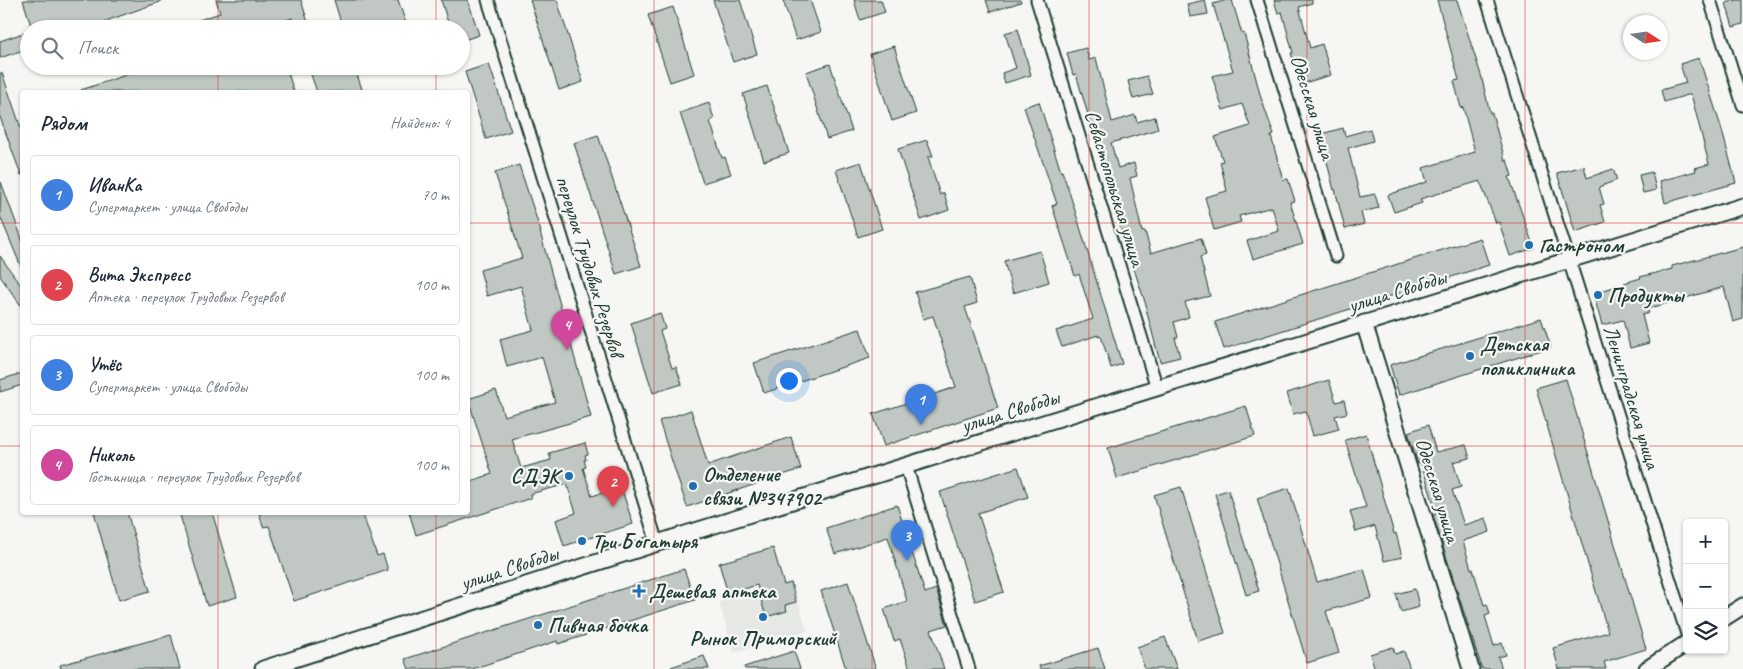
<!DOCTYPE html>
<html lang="ru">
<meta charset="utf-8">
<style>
:root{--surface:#fff;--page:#f6f6f7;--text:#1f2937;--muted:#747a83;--line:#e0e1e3;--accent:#1f6fb2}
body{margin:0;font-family:Caveat,sans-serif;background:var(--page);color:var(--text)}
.controls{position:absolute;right:15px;bottom:15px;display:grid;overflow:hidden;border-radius:5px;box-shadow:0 1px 4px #0004}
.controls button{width:45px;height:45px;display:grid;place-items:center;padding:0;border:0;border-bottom:1px solid var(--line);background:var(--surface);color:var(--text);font:25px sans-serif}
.compass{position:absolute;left:1623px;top:15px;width:45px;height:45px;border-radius:50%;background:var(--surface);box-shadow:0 1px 4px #0004;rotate:102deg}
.you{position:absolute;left:788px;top:380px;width:18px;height:18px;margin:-12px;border:4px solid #fff;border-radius:50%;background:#1a73e8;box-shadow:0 0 0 8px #1a73e833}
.badge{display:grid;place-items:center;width:32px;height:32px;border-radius:50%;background:var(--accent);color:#fff;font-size:16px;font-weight:700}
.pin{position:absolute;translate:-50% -41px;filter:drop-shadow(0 1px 2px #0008)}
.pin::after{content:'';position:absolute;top:26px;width:18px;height:15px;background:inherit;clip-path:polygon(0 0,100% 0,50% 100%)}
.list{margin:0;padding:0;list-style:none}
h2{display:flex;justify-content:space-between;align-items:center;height:65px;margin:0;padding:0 20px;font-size:21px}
h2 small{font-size:16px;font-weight:400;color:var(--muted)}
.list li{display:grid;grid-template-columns:32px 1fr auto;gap:15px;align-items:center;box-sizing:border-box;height:80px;margin:0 10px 10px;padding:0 10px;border:1px solid var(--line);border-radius:5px}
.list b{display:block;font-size:19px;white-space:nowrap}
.list p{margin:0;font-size:16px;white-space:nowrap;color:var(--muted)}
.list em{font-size:16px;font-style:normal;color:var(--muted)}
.icon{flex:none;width:28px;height:28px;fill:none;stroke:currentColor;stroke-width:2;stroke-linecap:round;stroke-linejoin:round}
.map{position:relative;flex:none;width:1743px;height:669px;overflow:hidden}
.search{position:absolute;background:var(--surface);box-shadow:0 1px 4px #0004;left:20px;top:20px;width:450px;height:55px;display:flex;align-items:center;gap:12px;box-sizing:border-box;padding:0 18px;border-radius:28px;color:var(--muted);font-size:19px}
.panel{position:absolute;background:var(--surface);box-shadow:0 1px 4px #0004;left:20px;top:90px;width:450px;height:425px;border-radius:5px}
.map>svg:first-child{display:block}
</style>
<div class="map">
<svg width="1743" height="669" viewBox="0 0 1743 669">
<rect width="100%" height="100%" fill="#f6f6f2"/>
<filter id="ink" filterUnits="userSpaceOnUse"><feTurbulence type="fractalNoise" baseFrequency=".02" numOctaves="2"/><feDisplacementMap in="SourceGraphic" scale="10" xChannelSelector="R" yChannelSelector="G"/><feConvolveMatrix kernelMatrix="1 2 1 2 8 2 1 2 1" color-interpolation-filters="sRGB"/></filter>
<g filter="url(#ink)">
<!-- built -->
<polygon fill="#e6e8e4" points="792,581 807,631 734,653 719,602"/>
<!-- building -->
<g fill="#c1c8c3" stroke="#1f3d34">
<polygon points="23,0 160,0 160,2 83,29 32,29"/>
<polygon points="216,0 301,0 310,29 296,29 292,18 272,25 274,29 225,29 224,24 210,29 178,29 178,27 220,13"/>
<polygon points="334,0 398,0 408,29 343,29"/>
<polygon points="441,0 468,0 479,35 461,41 461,29 450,29"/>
<polygon points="530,0 557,0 583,82 559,90"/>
<polygon points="713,0 740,0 757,54 733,62"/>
<polygon points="783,0 810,0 821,32 796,40"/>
<polygon points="854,0 881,0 885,12 860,20"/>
<polygon points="986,0 1020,0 1021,2 990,12"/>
<polygon points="1205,0 1208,14 1190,17 1187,4"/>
<polygon points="1227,0 1232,0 1242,34 1244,33 1261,98 1274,135 1271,136 1283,180 1288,179 1295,201 1290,202 1303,244 1253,259 1247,241 1279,231 1272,207 1239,216 1241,222 1214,230 1205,197 1227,191 1220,162 1223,161 1215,137 1250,126 1242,104 1223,110 1212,76 1233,71 1213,4"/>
<polygon points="1274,0 1312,0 1312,3 1299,7 1310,48 1322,44 1331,75 1301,84 1291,53 1293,53 1282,12 1278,13"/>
<polygon points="1437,0 1457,0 1481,75 1490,113 1492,113 1505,160 1507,160 1512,176 1509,177 1534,248 1510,256 1499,222 1496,223 1480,181 1420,199 1422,203 1394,212 1388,195 1427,182 1423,168 1475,152 1463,107 1461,108 1454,81 1459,80"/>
<polygon points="1737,0 1743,0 1743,24 1733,27 1726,3"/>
<polygon points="673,7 694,74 670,82 648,15"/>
<polygon points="1018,29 1031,75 1005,83 1002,73 1016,68 1005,33"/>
<polygon points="29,31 29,48 0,58 0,41"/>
<polygon points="894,46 916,113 892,121 870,54"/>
<polygon points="1086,48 1089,60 1096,58 1112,122 1135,115 1137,122 1155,117 1158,129 1111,143 1118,168 1134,163 1137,176 1130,178 1142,232 1145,231 1151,253 1201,238 1206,255 1200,257 1210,296 1185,302 1189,317 1174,322 1178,337 1175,338 1180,357 1160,362 1146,309 1147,308 1117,218 1110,183 1106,185 1100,162 1102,162 1076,74 1073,75 1067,53"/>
<polygon points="1699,58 1721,127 1736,183 1665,203 1660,181 1696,171 1695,168 1709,164 1691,94 1664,102 1661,90 1686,83 1680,64"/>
<polygon points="489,64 511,131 486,139 465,72"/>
<polygon points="830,64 852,131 827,139 806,72"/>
<polygon points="153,66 286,66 294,92 82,92 81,90"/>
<polygon points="308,66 354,66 363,92 317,92"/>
<polygon points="0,73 2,73 22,131 22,175 21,175 0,117"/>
<polygon points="1147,76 1153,94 1133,99 1128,81"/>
<polygon points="767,86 789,153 764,161 743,94"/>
<polygon points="1039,102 1061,172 1062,171 1068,188 1122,364 1111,368 1101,336 1098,337 1098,335 1062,347 1056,331 1093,319 1079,274 1075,276 1060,230 1052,206 1057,204 1024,107"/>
<polygon points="709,103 714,119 710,121 722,158 725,157 731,174 703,183 680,113"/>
<polygon points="1343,128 1345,136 1370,129 1373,141 1348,148 1360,197 1375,194 1379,208 1361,212 1364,224 1345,229 1335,189 1334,190 1325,154 1323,155 1318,135"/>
<polygon points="598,135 641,266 616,274 574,143"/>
<polygon points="927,140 933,156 928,157 940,195 944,193 949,210 921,220 898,149"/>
<polygon points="861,162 882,229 858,237 836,170"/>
<polygon points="519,165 541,232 540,232 591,417 512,439 521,468 551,460 549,453 585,443 588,454 585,455 586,460 584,460 586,467 583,468 592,496 621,487 633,524 564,546 556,520 576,513 567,484 530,494 531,498 416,535 409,512 468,512 468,482 492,474 468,399 496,390 504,416 555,402 542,357 507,367 500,339 533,330 521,286 487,296 480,270 522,258 495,173"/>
<polygon points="1584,166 1587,178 1613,169 1617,180 1599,187 1604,204 1600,205 1605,222 1575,232 1557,173"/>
<polygon points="1652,172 1656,190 1643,193 1639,175"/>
<polygon points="1,182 22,239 22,269 0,216"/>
<polygon points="1480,238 1489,265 1224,349 1215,322"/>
<polygon points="1743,247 1743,319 1733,322 1724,287 1647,309 1649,313 1642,315 1649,343 1630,348 1623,320 1602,325 1593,293 1625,284 1624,283 1641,278 1640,277 1672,269 1672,266"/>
<polygon points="1040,251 1049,282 1013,293 1004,261"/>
<polygon points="0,256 22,287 22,307 0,276"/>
<polygon points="970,277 977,303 965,307 998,408 884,446 873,414 956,387 933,316 923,319 915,292"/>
<polygon points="660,313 665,329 660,331 672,368 676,367 682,384 653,393 631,323"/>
<polygon points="1541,318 1551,347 1399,395 1390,365"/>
<polygon points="860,329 870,358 764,393 754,363"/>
<polygon points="22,373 22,385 0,392 0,380"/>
<polygon points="1566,379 1646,649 1604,662 1606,669 1559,669 1553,648 1608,632 1536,388"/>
<polygon points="1329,380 1336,402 1344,400 1347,413 1335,416 1339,429 1313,436 1306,411 1293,414 1287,393"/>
<polygon points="1246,406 1255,436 1117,478 1108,448"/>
<polygon points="691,410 708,465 791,437 801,469 687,507 659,421"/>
<polygon points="1428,425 1436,452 1466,445 1470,458 1453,462 1461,487 1452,490 1464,525 1486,518 1490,532 1463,541 1471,569 1473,569 1484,605 1487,604 1490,614 1485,616 1494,646 1502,643 1506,655 1498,657 1502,669 1482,669 1433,515 1437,514 1421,463 1418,464 1408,432"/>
<polygon points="1366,434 1394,534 1396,533 1402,557 1384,561 1375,526 1356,532 1350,511 1366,507 1345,440"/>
<polygon points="1018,467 1028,497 978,513 1004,592 975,601 940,492"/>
<polygon points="1181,487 1225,633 1198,641 1154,495"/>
<polygon points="1289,488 1317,582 1364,569 1372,598 1326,611 1339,653 1307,663 1257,498"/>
<polygon points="1228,490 1259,591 1246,595 1215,494"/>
<polygon points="897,505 925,593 936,589 947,625 931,630 944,669 910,669 900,639 894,641 884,609 907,601 888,537 835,554 826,528"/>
<polygon points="94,512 127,512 150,591 119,600"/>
<polygon points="179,512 212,512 237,597 207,606"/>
<polygon points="259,512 362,512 377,556 383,554 388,570 294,601 269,526 263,527"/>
<polygon points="773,548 784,585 791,583 796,602 785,605 787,611 766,617 757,585 728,594 719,563"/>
<polygon points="684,569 695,600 558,644 557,641 472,669 409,669 405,659"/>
<polygon points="848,582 876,669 846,669 821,591"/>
<polygon points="1415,589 1419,607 1401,612 1396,594"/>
<polygon points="171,635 180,669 61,669 60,665"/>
<polygon points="1165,637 1177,669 1145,669 1137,647"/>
<polygon points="1393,647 1395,654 1404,651 1410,669 1375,669 1370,654"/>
<polygon points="1098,648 1105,669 1040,669 1039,666"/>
<polygon points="794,651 800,669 745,669 744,667"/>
<polygon points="704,656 709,669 672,669 671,667"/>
</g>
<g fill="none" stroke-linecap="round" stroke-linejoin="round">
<!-- street casing -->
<g stroke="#1f3d34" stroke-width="15">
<g id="street">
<polyline points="488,0 657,543"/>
<polyline points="1037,0 1157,388"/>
<polyline points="1257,0 1336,256"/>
<polyline points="1487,0 1687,634"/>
<polyline points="1710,0 1743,105"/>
<polyline points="906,466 969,669"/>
</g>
</g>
<!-- secondary casing -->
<g stroke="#1f3d34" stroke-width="19">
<g id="secondary">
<polyline points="1364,323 1471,669"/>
<polyline points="1724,618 1743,606"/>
<polyline points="263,669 689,533 1743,206"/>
<polyline points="1647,669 1687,643"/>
</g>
</g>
<!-- street -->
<use href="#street" stroke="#f6f6f2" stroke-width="11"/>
<!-- secondary -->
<use href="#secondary" stroke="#f6f6f2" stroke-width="15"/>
</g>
</g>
<!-- grid -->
<path fill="none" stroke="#d62828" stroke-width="1" stroke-opacity="0.55" d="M 218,0 L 218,29M 436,0 L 436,29M 654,0 L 654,669M 872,0 L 872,669M 1089,0 L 1089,669M 1307,0 L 1307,669M 1525,0 L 1525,669M 218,66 L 218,92M 436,66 L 436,92M 0,223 L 22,223M 468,223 L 1743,223M 0,446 L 22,446M 468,446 L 1743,446M 218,512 L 218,669M 436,512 L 436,669"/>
<!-- markers -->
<g fill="#1f6fb2" stroke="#f6f6f2" stroke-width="2">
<circle cx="1529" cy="245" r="5"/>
<circle cx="1598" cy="295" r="5"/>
<circle cx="1470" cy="356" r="5"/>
<circle cx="569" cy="476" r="5"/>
<circle cx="693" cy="486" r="5"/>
<circle cx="582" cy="541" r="5"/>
<path d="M636.5 583.5h5v5h5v5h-5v5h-5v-5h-5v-5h5z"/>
<circle cx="763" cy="617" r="5"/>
<circle cx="538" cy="625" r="5"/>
</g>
<g text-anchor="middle" stroke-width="4.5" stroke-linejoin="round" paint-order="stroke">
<!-- street labels -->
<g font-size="21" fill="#1f3d34" stroke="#f6f6f2">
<text transform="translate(1313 107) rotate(73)" y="7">Одесская улица</text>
<text transform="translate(1115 188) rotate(73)" y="7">Севастопольская улица</text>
<text transform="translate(590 266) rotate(73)" y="7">переулок Трудовых Резервов</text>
<text transform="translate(1397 291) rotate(-17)" y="7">улица Свободы</text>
<text transform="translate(1632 397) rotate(73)" y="7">Ленинградская улица</text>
<text transform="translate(1010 411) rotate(-17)" y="7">улица Свободы</text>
<text transform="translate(1438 490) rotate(73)" y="7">Одесская улица</text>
<text transform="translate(509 568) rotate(-18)" y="7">улица Свободы</text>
</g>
<!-- poi labels -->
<g font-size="21" font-weight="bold" fill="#1f3d34" stroke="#f6f6f2" text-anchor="start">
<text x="1539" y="252">Гастроном</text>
<text x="1608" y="302">Продукты</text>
<text x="1480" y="351">Детская<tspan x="1480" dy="24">поликлиника</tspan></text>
<text x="703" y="481">Отделение<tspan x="703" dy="24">связи №347902</tspan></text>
<text x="559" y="483" text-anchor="end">СДЭК</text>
<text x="592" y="548">Три Богатыря</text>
<text x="649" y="598">Дешевая аптека</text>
<text x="548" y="632">Пивная бочка</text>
<text x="763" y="645" text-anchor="middle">Рынок Приморский</text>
</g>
</g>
</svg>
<div class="controls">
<button>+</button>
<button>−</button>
<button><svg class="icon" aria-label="layers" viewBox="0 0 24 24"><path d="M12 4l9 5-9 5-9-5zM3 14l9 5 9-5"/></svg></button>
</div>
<svg class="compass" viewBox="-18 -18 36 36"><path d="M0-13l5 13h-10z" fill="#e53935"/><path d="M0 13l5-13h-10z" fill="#747a83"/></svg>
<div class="you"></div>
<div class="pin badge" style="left:921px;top:425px;background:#3f7fe0">1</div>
<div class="pin badge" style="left:613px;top:507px;background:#e0444e">2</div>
<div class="pin badge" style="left:907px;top:561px;background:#3f7fe0">3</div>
<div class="pin badge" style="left:567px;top:350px;background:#d1479c">4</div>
<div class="search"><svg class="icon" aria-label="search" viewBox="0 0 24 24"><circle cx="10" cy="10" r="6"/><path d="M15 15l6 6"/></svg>Поиск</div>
<section class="panel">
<h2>Рядом<small>Найдено: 4</small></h2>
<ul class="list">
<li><span class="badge" style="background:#3f7fe0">1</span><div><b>ИванКа</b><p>Супермаркет · улица Свободы</p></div><em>70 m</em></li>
<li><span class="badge" style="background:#e0444e">2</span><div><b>Вита Экспресс</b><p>Аптека · переулок Трудовых Резервов</p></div><em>100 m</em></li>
<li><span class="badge" style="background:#3f7fe0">3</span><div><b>Утёс</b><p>Супермаркет · улица Свободы</p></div><em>100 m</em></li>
<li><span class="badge" style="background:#d1479c">4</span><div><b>Николь</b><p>Гостиница · переулок Трудовых Резервов</p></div><em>100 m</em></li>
</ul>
</section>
</div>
